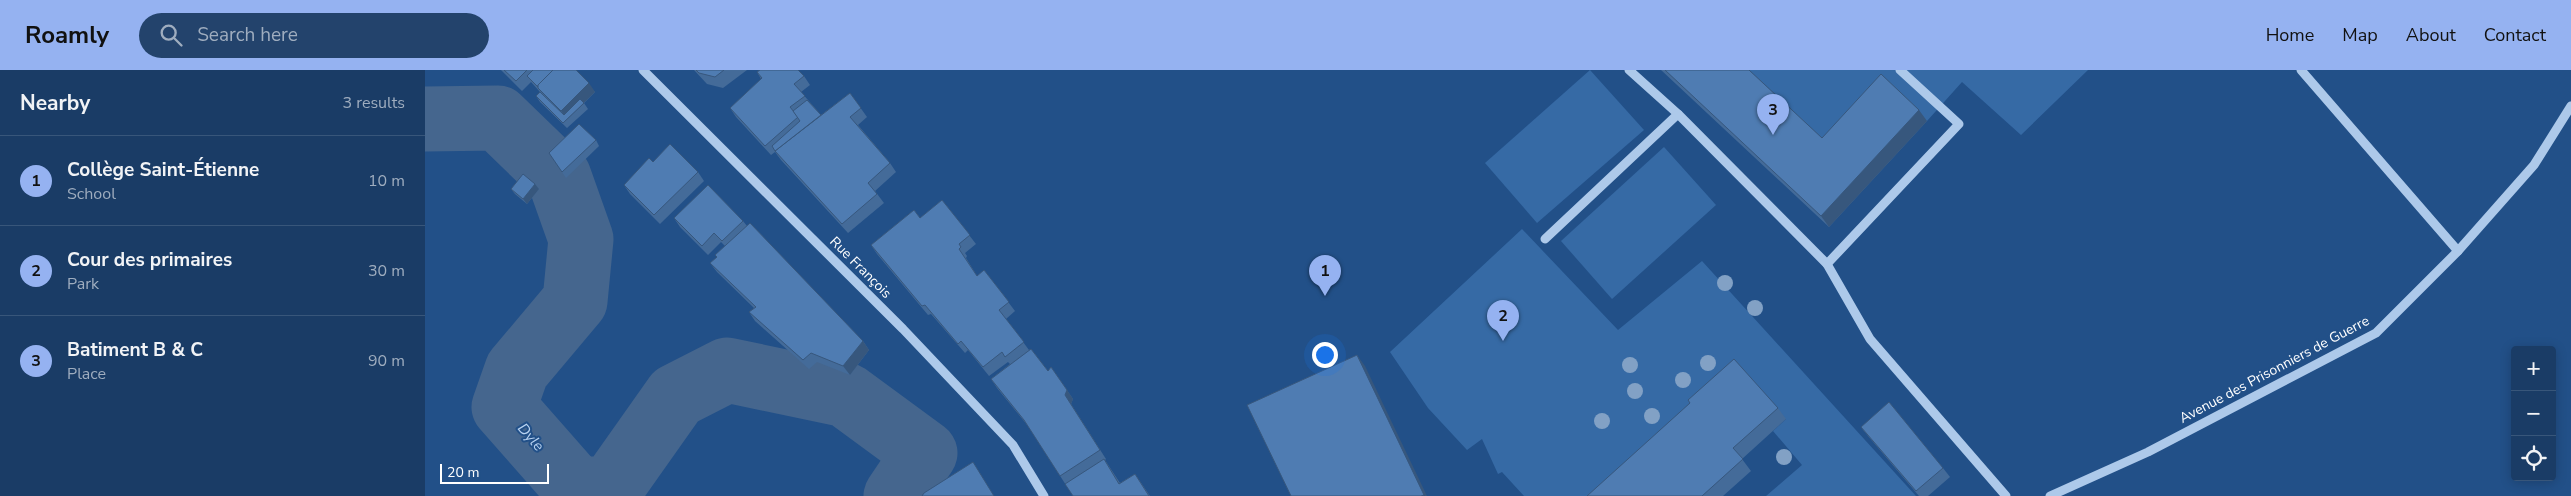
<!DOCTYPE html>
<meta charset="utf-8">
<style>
:root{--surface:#1a3c66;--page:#23436c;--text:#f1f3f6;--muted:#9fadbf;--line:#38567a;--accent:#95b2f1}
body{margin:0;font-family:"Nunito Sans",sans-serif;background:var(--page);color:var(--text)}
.controls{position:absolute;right:15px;bottom:15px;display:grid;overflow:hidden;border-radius:5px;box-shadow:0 2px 12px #0003}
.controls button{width:45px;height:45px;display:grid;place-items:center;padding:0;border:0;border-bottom:1px solid var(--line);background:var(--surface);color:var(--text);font:25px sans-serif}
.scale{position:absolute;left:15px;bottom:12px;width:109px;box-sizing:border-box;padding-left:5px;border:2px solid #fff;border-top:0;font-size:14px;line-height:18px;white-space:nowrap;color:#fff;-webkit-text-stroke:4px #225088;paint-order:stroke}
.you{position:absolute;left:899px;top:284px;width:18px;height:18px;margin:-12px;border:4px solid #fff;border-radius:50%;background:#1a73e8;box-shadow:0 0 0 8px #1a73e833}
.badge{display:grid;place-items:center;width:32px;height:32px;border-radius:50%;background:var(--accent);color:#111;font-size:16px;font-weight:700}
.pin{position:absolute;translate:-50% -41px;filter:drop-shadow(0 1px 2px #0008)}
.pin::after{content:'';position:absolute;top:26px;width:18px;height:15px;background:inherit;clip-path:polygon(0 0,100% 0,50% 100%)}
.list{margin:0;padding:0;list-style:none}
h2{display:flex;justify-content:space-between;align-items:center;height:65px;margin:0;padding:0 20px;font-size:21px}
h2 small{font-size:16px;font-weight:400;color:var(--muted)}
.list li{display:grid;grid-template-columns:32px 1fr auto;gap:15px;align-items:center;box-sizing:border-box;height:90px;padding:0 20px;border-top:1px solid var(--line)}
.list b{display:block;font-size:19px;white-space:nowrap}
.list p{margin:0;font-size:16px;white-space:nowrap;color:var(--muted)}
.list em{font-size:16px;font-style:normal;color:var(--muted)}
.icon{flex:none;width:28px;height:28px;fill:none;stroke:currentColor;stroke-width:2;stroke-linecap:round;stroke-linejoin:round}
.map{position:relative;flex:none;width:2146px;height:426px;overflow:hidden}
header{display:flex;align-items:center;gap:30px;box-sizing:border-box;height:70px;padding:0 25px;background:var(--accent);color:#111}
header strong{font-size:24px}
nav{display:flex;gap:28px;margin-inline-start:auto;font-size:18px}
.search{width:350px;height:45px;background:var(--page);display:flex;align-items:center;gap:12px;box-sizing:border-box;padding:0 18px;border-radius:28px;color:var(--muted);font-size:19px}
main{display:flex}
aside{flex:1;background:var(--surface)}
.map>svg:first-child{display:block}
</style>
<header>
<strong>Roamly</strong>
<div class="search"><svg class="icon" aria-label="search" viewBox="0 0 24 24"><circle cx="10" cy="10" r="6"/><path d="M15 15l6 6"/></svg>Search here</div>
<nav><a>Home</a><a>Map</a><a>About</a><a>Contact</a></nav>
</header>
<main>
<aside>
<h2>Nearby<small>3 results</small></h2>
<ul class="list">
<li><span class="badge">1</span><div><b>Collège Saint-Étienne</b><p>School</p></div><em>10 m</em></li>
<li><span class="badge">2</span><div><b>Cour des primaires</b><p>Park</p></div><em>30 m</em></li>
<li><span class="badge">3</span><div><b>Batiment B &amp; C</b><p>Place</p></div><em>90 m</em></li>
</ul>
</aside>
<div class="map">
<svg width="2146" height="426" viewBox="0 0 2146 426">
<rect width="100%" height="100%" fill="#225088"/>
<!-- green -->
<g fill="#366aa5">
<polygon points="1165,0 1219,60 1112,153 1060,93"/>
<polygon points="1320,0 1663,0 1596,65 1537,12 1502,51 1405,80"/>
<polygon points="1239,77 1291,135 1187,229 1136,171"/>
<polygon points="1097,159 1193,260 1277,191 1491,426 1341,426 1377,395 1348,361 1361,349 1182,426 1099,426 1077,402 1073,404 1057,369 1042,380 1003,338 965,282"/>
</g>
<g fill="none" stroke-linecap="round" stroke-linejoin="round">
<!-- river -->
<polyline stroke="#45668e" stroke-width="65" points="0,49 73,48 134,107 156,169 150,231 92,300 79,337 152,420 186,418 251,326 302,300 421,325 500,383 471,426"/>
<!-- minor -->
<g stroke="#adc9ea" stroke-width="9">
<polyline points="218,0 478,259 588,375 619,426"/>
<polyline points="1204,0 1253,44 1402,194 1445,269 1581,426"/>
<polyline points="1876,0 2033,181"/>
<polyline points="1120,169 1253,44"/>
<polyline points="1402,194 1534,54 1475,0"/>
<polyline points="1625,426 1723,382 1951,263 2033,181 2109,95 2146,36"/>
</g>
</g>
<!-- trees -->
<g fill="#82a1c5">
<circle cx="1300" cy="213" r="8"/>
<circle cx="1330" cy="238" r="8"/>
<circle cx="1283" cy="293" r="8"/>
<circle cx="1205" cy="295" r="8"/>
<circle cx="1258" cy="310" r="8"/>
<circle cx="1210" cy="321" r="8"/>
<circle cx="1227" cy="346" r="8"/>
<circle cx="1177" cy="351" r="8"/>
<circle cx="1359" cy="387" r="8"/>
</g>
<!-- wall -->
<g fill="#446b99">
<polygon points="76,0 151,0 170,22 159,33 163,39 142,58 115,32 111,26 115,22 106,12 97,21"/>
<polygon points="269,0 322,0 298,18 282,14"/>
<polygon points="1236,0 1324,0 1397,68 1502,51 1404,157"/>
<polygon points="332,2 379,6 385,15 376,22 396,45 425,23 442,47 433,55 465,93 471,102 450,121 459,133 423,163 356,90 350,82 346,85 311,47 305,38 336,9"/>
<polygon points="171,70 174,76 141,108 124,83"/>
<polygon points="228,92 273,102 279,111 235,154 205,124 199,115"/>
<polygon points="110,114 114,119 102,134 90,124 86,119"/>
<polygon points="517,130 551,174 540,183 542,186 541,188 552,206 559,200 590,241 581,249 604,280 606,279 623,301 626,297 648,329 646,334 681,389 680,390 695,413 710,404 725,426 648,426 603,356 572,318 566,309 585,294 583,292 564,306 543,280 540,283 506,244 503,245 452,184 446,175 489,140 495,148"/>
<polygon points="249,148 318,151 322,156 438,271 444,280 425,305 392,292 384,299 330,251 324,242 329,238 292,202 285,193 292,187 300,176 296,172 283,185 255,157"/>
<polygon points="1353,338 1361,349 1317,389 1326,401 1298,426 1162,426"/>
<polygon points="1436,357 1518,398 1525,407 1503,426 1494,426 1443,366"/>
</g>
<!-- shaded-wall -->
<g fill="#37577d">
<polygon points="164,13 170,22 142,49 136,41"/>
<polygon points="1494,40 1502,51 1404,157 1396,146"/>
<polygon points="110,114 114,119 102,134 98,129"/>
<polygon points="438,271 444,280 425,305 418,296"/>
<polygon points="932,285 940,296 1002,426 1000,426 999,425"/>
<polygon points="642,320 648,329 646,334 681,389 640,325"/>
</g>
<!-- building -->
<g fill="#4f7cb2" stroke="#37577d">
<polygon points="79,0 102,0 91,11"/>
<polygon points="108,0 128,0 113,15 113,17 102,6"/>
<polygon points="128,0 151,0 164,13 136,41 113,18 113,15"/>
<polygon points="271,0 299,0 290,7 274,3"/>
<polygon points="335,0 373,0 379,6 369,14 380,26 365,37 373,47 340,76 305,38 337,8 332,2"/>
<polygon points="1240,0 1324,0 1397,68 1456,4 1494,40 1396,146"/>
<polygon points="115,22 139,45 155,29 159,33 138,53 111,26"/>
<polygon points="425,23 436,38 425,47 465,93 443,113 452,124 417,154 350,81"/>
<polygon points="382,30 396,45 350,81 347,76 375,51 368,41"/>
<polygon points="154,54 171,70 137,102 124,83"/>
<polygon points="245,74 273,102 229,145 199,115 224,88 228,92"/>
<polygon points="98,104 110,114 98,129 86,119"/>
<polygon points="283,115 318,151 297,171 289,163 277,176 249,148"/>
<polygon points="517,130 545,165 534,174 536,177 534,179 552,206 559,200 584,232 574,240 599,272 580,287 577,282 558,297 536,271 533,274 500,235 497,236 446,175 489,140 495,148"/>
<polygon points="325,153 438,271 418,296 386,283 378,290 324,242 331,237 285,193 292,187 290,185"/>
<polygon points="606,279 623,301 626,297 642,320 640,325 675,380 635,406 599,350 566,309"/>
<polygon points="932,285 999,425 996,426 866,426 822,335"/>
<polygon points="1309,289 1353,338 1308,378 1318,389 1277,426 1162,426 1265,333 1263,330"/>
<polygon points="1464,332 1518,398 1491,421 1436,357"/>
<polygon points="679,389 694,414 710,404 724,426 648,426 640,414"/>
<polygon points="548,392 569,426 497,426 499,423"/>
</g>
<g text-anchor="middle" stroke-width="4" stroke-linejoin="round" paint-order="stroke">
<!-- street labels -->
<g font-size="14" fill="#fff" stroke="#225088">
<text transform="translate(436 197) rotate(45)" y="5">Rue François</text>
<text transform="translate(1849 299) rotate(-28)" y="5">Avenue des Prisonniers de Guerre</text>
</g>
<!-- water labels -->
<g font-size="15" font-style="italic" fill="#b9d3f1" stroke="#225088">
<text transform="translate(106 367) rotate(49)" y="5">Dyle</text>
</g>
</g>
</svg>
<div class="controls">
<button>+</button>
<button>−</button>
<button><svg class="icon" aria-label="locate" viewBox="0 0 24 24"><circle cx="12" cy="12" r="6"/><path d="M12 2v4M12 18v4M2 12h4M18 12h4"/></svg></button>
</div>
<div class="scale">20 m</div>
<div class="you"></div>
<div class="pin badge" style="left:900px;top:226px">1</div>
<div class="pin badge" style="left:1078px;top:271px">2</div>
<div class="pin badge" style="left:1348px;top:65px">3</div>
</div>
</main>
